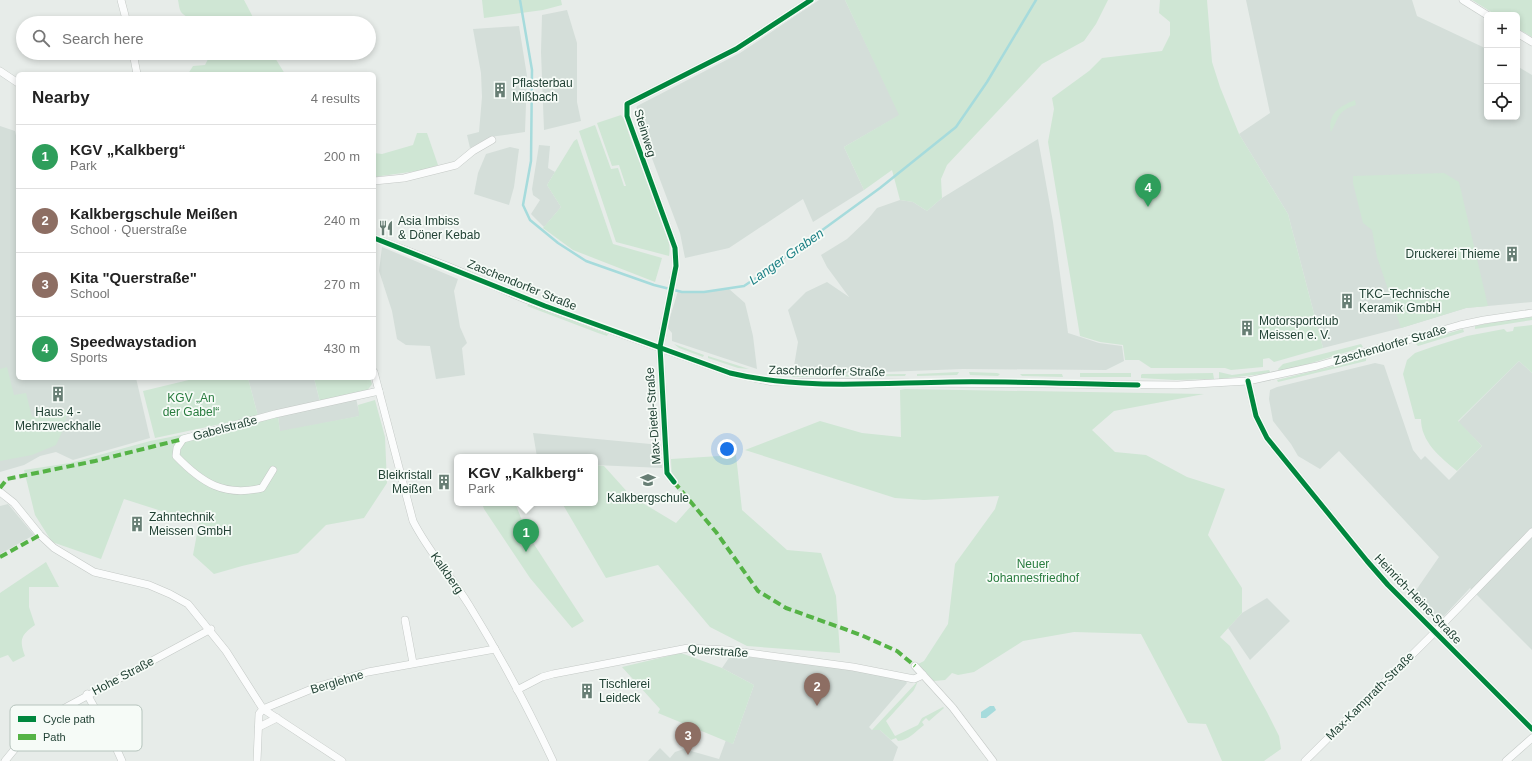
<!DOCTYPE html>
<meta charset="utf-8">
<style>
:root{--surface:#fff;--page:#f6f6f6;--text:#222;--muted:#767676;--line:#e0e0e0;--accent:#677e74}
body{margin:0;font-family:Helvetica,sans-serif;background:var(--page);color:var(--text)}
.controls{position:absolute;right:12px;top:12px;display:grid;overflow:hidden;border-radius:6px;box-shadow:0 2px 6px #0003}
.controls button{width:36px;height:36px;display:grid;place-items:center;padding:0;border:0;border-bottom:1px solid var(--line);background:var(--surface);color:var(--text);font:20px sans-serif}
.you{position:absolute;left:727px;top:449px;width:14px;height:14px;margin:-10px;border:3px solid #fff;border-radius:50%;background:#1a73e8;box-shadow:0 0 0 6px #1a73e833}
.badge{display:grid;place-items:center;width:26px;height:26px;border-radius:50%;background:var(--accent);color:#fff;font-size:13px;font-weight:700}
.pin{position:absolute;translate:-50% -33px;filter:drop-shadow(0 1px 2px #0008)}
.pin::after{content:'';position:absolute;top:21px;width:14px;height:12px;background:inherit;clip-path:polygon(0 0,100% 0,50% 100%)}
.popup{position:absolute;left:454px;top:454px;width:144px;height:52px;box-sizing:border-box;display:grid;place-content:center;border-radius:6px;background:var(--surface);filter:drop-shadow(0 1px 3px #0005);font-size:13px;white-space:nowrap;color:var(--muted)}
.popup b{font-size:15px;color:var(--text)}
.popup::after{content:'';position:absolute;left:50%;top:100%;margin-left:-8px;border:8px solid transparent;border-top-color:var(--surface)}
.list{margin:0;padding:0;list-style:none}
h2{display:flex;justify-content:space-between;align-items:center;height:52px;margin:0;padding:0 16px;font-size:17px}
h2 small{font-size:13px;font-weight:400;color:var(--muted)}
.list li{display:grid;grid-template-columns:26px 1fr auto;gap:12px;align-items:center;box-sizing:border-box;height:64px;padding:0 16px;border-top:1px solid var(--line)}
.list b{display:block;font-size:15px;white-space:nowrap}
.list p{margin:0;font-size:13px;white-space:nowrap;color:var(--muted)}
.list em{font-size:13px;font-style:normal;color:var(--muted)}
.icon{flex:none;width:22px;height:22px;fill:none;stroke:currentColor;stroke-width:2;stroke-linecap:round;stroke-linejoin:round}
.map{position:relative;flex:none;width:1532px;height:761px;overflow:hidden}
.search{position:absolute;background:var(--surface);box-shadow:0 2px 6px #0003;left:16px;top:16px;width:360px;height:44px;display:flex;align-items:center;gap:10px;box-sizing:border-box;padding:0 14px;border-radius:22px;color:var(--muted);font-size:15px}
.panel{position:absolute;background:var(--surface);box-shadow:0 2px 6px #0003;left:16px;top:72px;width:360px;height:308px;border-radius:6px}
.map>svg:first-child{display:block}
</style>
<div class="map">
<svg width="1532" height="761" viewBox="0 0 1532 761">
<rect width="100%" height="100%" fill="#e7ece9"/>
<!-- built -->
<g fill="#d4ded9">
<polygon points="819,0 845,0 900,115 844,147 864,190 813,222 803,199 729,248 685,258 680,233 635,113 637,106 740,53"/>
<polygon points="1246,0 1412,0 1417,16 1487,49 1487,117 1517,117 1517,66 1532,75 1532,302 1466,308 1401,328 1323,348 1288,214 1239,134 1270,113"/>
<polygon points="567,10 577,43 577,102 581,121 544,130 541,52 542,15"/>
<polygon points="519,26 527,76 525,132 490,137 470,148 467,135 479,132 482,97 481,73 473,29"/>
<polygon points="0,126 15,131 18,144 18,378 136,378 150,438 73,460 56,452 40,456 24,465 0,472"/>
<polygon points="1038,139 1053,222 1068,333 1099,343 1122,346 1124,361 1106,370 963,369 831,374 793,372 798,342 788,310 806,292 827,282 849,297 827,267 821,255 847,239 868,219 877,208 900,200 913,202 927,211 942,198"/>
<polygon points="539,145 550,146 548,168 555,172 547,185 561,207 544,227 531,214 540,200 533,195 532,189"/>
<polygon points="510,147 519,149 514,187 509,205 474,194 478,173 486,154"/>
<polygon points="382,247 458,279 454,291 460,327 467,343 462,348 465,375 436,379 430,346 406,345 397,339 392,311 379,271"/>
<polygon points="729,289 745,303 753,336 757,369 672,341 672,333 667,327 678,291 704,292"/>
<polygon points="1519,361 1532,373 1532,650 1470,588 1444,616 1433,615 1412,596 1439,557 1339,451 1320,469 1298,456 1291,444 1273,421 1269,399 1270,390 1277,387 1375,363 1384,365 1413,450 1421,460 1425,456 1449,480 1482,446 1458,422"/>
<polygon points="248,378 314,378 320,402 355,394 360,416 280,432 278,416 258,416"/>
<polygon points="533,433 661,445 662,468 595,465 595,457 537,457"/>
<polygon points="8,504 34,535 0,554 0,506"/>
<polygon points="1267,598 1290,621 1250,660 1228,628 1242,613"/>
<polygon points="731,655 844,668 904,679 907,683 869,727 872,730 880,730 898,747 893,761 648,761 660,748 670,758 675,752 684,749 719,759 726,740 733,744 754,685 722,668"/>
</g>
<!-- green -->
<g fill="#cfe6d4">
<path d="M 178,0 L 244,0 L 256,23 C 239,23 193,27 181,12 C 179,9 179,4 178,0 Z"/>
<polygon points="482,0 561,0 562,5 543,10 484,18"/>
<polygon points="845,0 1108,0 1096,24 1084,41 1042,64 947,165 941,179 942,198 927,211 913,202 900,200 892,170 864,190 844,147 899,115"/>
<polygon points="1160,0 1207,0 1212,62 1220,87 1239,134 1288,214 1323,348 1274,362 1269,358 1263,359 1263,367 1231,370 1225,368 1151,368 1139,360 1125,360 1123,345 1100,342 1080,336 1048,142 1054,109 1052,98 1089,71 1102,58 1162,51 1170,35 1170,22 1159,13"/>
<polygon points="1472,0 1532,0 1532,37 1517,28 1517,15 1496,15"/>
<polygon points="211,53 272,53 285,74 188,74 193,66 205,65"/>
<path d="M 1355,100 L 1356,105 C 1336,111 1339,119 1331,132 C 1327,114 1340,106 1355,100 Z"/>
<path d="M 621,115 L 624,119 C 627,128 630,138 634,148 C 642,170 675,236 669,256 L 616,242 L 579,131 L 595,125 L 611,169 L 618,168 L 624,186 L 626,186 L 619,165 L 612,166 L 597,123 Z"/>
<polygon points="417,133 427,133 438,165 424,170 374,177 374,153 382,154 413,145"/>
<polygon points="577,139 613,244 662,258 655,282 573,250 543,228 561,207 547,185 574,141"/>
<polygon points="1444,173 1459,182 1488,306 1466,308 1401,328 1377,257 1372,230 1363,223 1353,183 1353,176"/>
<polygon points="529,304 608,334 607,336 598,333 527,306"/>
<polygon points="1532,317 1532,320 1475,329 1475,326 1510,319"/>
<path d="M 1532,325 L 1532,373 L 1519,361 L 1458,421 L 1482,446 L 1457,471 C 1440,457 1421,442 1421,419 L 1415,419 L 1403,374 L 1407,360 L 1415,353 L 1432,347 L 1467,336 L 1504,329 L 1507,332 L 1513,331 L 1514,327 Z"/>
<polygon points="1463,329 1464,332 1418,346 1415,343"/>
<polygon points="674,344 704,355 703,357 679,348"/>
<polygon points="1361,344 1363,347 1302,366 1279,371 1278,369 1283,364"/>
<polygon points="708,356 749,369 738,368 708,358"/>
<polygon points="1366,358 1366,361 1278,382 1277,380"/>
<polygon points="7,367 14,395 26,393 32,417 68,409 63,430 56,445 32,455 0,461 0,369"/>
<polygon points="1269,370 1271,373 1219,379 1219,372 1232,375"/>
<polygon points="959,372 957,375 917,376 917,374"/>
<polygon points="969,372 997,373 1000,374 998,376 970,375"/>
<rect x="1080" y="373" width="51" height="4"/>
<polygon points="1213,373 1214,379 1175,380 1141,378 1141,375 1142,374"/>
<polygon points="906,374 905,376 792,377 793,375"/>
<polygon points="1020,374 1062,374 1063,377 1022,376"/>
<polygon points="197,378 248,378 258,416 155,438 143,391"/>
<polygon points="314,378 370,378 372,384 367,391 320,402"/>
<polygon points="905,389 1204,394 1114,411 1092,430 1115,452 1146,455 1187,477 1225,489 1208,535 1242,588 1242,613 1220,637 1230,646 1267,712 1279,736 1281,749 1264,761 1222,761 1206,724 1188,723 1141,634 1074,632 1023,641 974,672 958,675 952,673 945,680 934,681 918,664 924,661 948,624 955,564 995,509 999,496 924,500 895,498 745,450 820,421 862,433 901,437 900,390"/>
<polygon points="375,400 385,437 387,483 364,518 326,525 298,553 242,566 214,574 193,555 199,523 124,499 101,559 52,542 35,515 24,470 70,463 150,441 278,416 280,431 359,416 358,405"/>
<polygon points="736,455 742,510 787,550 821,553 836,596 840,653 747,646 710,627 658,565 606,578 562,503 595,503 595,465 604,466 631,496 676,523 692,505 672,484 671,459"/>
<polygon points="482,503 515,503 528,535 584,621 572,628 530,578 484,509"/>
<path d="M 46,562 L 59,587 L 29,587 L 29,607 L 35,625 C 21,635 19,639 25,656 L 13,662 L 8,655 L 0,658 L 0,593 Z"/>
<polygon points="681,653 722,668 754,685 733,744 658,713 660,709 622,667"/>
<path d="M 918,681 L 914,690 L 886,721 L 895,736 L 918,725 L 922,718 L 943,707 L 944,708 L 929,721 L 926,718 L 922,722 L 924,725 C 916,731 908,741 898,741 L 896,738 L 891,740 L 880,730 L 872,730 Z"/>
</g>
<!-- water -->
<polygon fill="#a6dbdc" points="990,706 994,706 996,710 986,718 981,718 981,712"/>
<g fill="none" stroke-linecap="round" stroke-linejoin="round">
<!-- stream -->
<polyline stroke="#a6dbdc" stroke-width="2.5" points="520,0 532,70 531,161 523,205 530,220 558,243 586,261 654,285 682,292 704,292 744,286 762,274 880,188 956,127 987,82 1036,0"/>
<!-- minor casing -->
<g stroke="#c4c9c6" stroke-width="8">
<g id="minor">
<polyline points="121,0 127,23"/>
<polyline points="1463,0 1487,15"/>
<polyline points="1517,33 1532,42"/>
<polyline points="133,53 137,74"/>
<polyline points="0,71 18,83"/>
<polyline points="374,181 404,178 456,165 473,151 492,140"/>
<polyline points="374,238 447,266 525,299 613,331 730,373 773,382 1178,385 1248,381 1317,366 1460,325 1484,320 1532,313"/>
<path d="M 374,372 L 413,521 C 428,551 451,576 469,605 C 500,655 528,708 553,761"/>
<polyline points="1248,381 1256,416 1267,438 1367,561 1388,585 1532,729"/>
<path d="M 273,470 L 262,488 C 224,497 202,483 176,456 L 177,448 L 183,439 L 275,414 L 379,391"/>
<polyline points="674,482 667,473 660,347 676,266 675,248 627,116 627,104 736,49 811,0"/>
<polyline points="0,492 14,503 40,535 54,548 94,572 149,585 170,594 188,604 226,651 263,709"/>
<polyline points="405,620 413,663"/>
<polyline points="915,666 953,708 993,761"/>
<polyline points="517,690 542,677 553,674 688,648 727,650 853,667 914,679 923,675"/>
<polyline points="87,694 113,741 122,761"/>
<polyline points="263,709 319,686 368,672 495,649"/>
<polyline points="263,709 342,761"/>
<polyline points="259,727 277,718"/>
<polyline points="5,761 27,734 48,717 211,629"/>
<polyline points="257,761 259,714 263,709"/>
<polyline points="1305,761 1435,632 1532,532"/>
<polyline points="1506,761 1532,738"/>
</g>
</g>
<!-- minor -->
<use href="#minor" stroke="#fbfcfc" stroke-width="7"/>
<!-- quiet -->
<g stroke="#55b346" stroke-width="4" stroke-dasharray="8 4" stroke-linecap="butt">
<polyline points="674,482 716,532 758,591 786,608 861,635 897,651 915,666"/>
<polyline points="0,488 7,479 95,461 183,439"/>
<polyline points="0,557 40,535"/>
</g>
<!-- cycleway casing -->
<g stroke="#f6fbf7" stroke-width="8">
<g id="cycleway">
<path d="M 374,238 L 545,306 L 730,373 C 801,390 877,383 950,382 C 1013,381 1075,384 1138,385"/>
<polyline points="1248,381 1256,416 1267,438 1367,561 1388,585 1532,729"/>
<polyline points="674,482 667,473 660,347 676,266 675,248 627,116 627,104 736,49 811,0"/>
</g>
</g>
<!-- cycleway -->
<use href="#cycleway" stroke="#00873e" stroke-width="5"/>
</g>
<!-- icons -->
<defs>
<g id="building-bare" transform="scale(1.2)"><path d="M-4-6H4V6H1V3H-1V6H-4ZM-2.5-4.3h1.7v1.8h-1.7ZM.8-4.3h1.7v1.8H.8ZM-2.5-1h1.7V.8h-1.7ZM.8-1h1.7V.8H.8Z" fill="#677e74" stroke="#f6fbf7" stroke-width="2.5" paint-order="stroke"/></g>
<g id="restaurant-bare" transform="scale(1.2)"><path d="M-5-6h1v4h1v-4h1v4h1v-4h1v5L-1.5 .5V6h-2V.5L-5-1ZM5-6V6H3V1.5H1.5Q1.5-4 5-6Z" fill="#677e74" stroke="#f6fbf7" stroke-width="2.5" paint-order="stroke"/></g>
<g id="school-bare" transform="scale(1.2)"><path d="M0-5L7-2L0 1L-7-2ZM-4 1L0 2.5L4 1V4Q0 6-4 4Z" fill="#677e74" stroke="#f6fbf7" stroke-width="2.5" paint-order="stroke"/></g>
</defs>
<g fill-rule="evenodd">
<use href="#building-bare" x="500" y="90"/>
<use href="#restaurant-bare" x="386" y="228"/>
<use href="#building-bare" x="1512" y="254"/>
<use href="#building-bare" x="1347" y="301"/>
<use href="#building-bare" x="1247" y="328"/>
<use href="#building-bare" x="58" y="394"/>
<use href="#school-bare" x="648" y="480"/>
<use href="#building-bare" x="444" y="482"/>
<use href="#building-bare" x="137" y="524"/>
<use href="#building-bare" x="587" y="691"/>
</g>
<g text-anchor="middle" stroke-width="3.5" stroke-linejoin="round" paint-order="stroke">
<!-- poi labels -->
<g font-size="12" fill="#224235" stroke="#f6fbf7" text-anchor="start">
<text x="512" y="87">Pflasterbau<tspan x="512" dy="14">Mißbach</tspan></text>
<text x="398" y="225">Asia Imbiss<tspan x="398" dy="14">&amp; Döner Kebab</tspan></text>
<text x="1500" y="258" text-anchor="end">Druckerei Thieme</text>
<text x="1359" y="298">TKC–Technische<tspan x="1359" dy="14">Keramik GmbH</tspan></text>
<text x="1259" y="325">Motorsportclub<tspan x="1259" dy="14">Meissen e. V.</tspan></text>
<text x="58" y="416" text-anchor="middle">Haus 4 -<tspan x="58" dy="14">Mehrzweckhalle</tspan></text>
<text x="432" y="479" text-anchor="end">Bleikristall<tspan x="432" dy="14">Meißen</tspan></text>
<text x="648" y="502" text-anchor="middle">Kalkbergschule</text>
<text x="149" y="521">Zahntechnik<tspan x="149" dy="14">Meissen GmbH</tspan></text>
<text x="599" y="688">Tischlerei<tspan x="599" dy="14">Leideck</tspan></text>
</g>
<!-- street labels -->
<g font-size="12" fill="#224235" stroke="#f6fbf7">
<text transform="translate(645 133) rotate(73)" y="4">Steinweg</text>
<text transform="translate(522 285) rotate(22)" y="4">Zaschendorfer Straße</text>
<text transform="translate(1390 345) rotate(-16)" y="4">Zaschendorfer Straße</text>
<text transform="translate(827 371) rotate(1)" y="4">Zaschendorfer Straße</text>
<text transform="translate(653 416) rotate(-94)" y="4">Max-Dietel-Straße</text>
<text transform="translate(225 428) rotate(-15)" y="4">Gabelstraße</text>
<text transform="translate(447 573) rotate(55)" y="4">Kalkberg</text>
<text transform="translate(1418 599) rotate(46)" y="4">Heinrich-Heine-Straße</text>
<text transform="translate(718 651) rotate(4)" y="4">Querstraße</text>
<text transform="translate(123 676) rotate(-28)" y="4">Hohe Straße</text>
<text transform="translate(337 682) rotate(-17)" y="4">Berglehne</text>
<text transform="translate(1370 696) rotate(-45)" y="4">Max-Kamprath-Straße</text>
</g>
<!-- park labels -->
<g font-size="12" fill="#297c3f" stroke="#f6fbf7">
<text x="191" y="402">KGV „An<tspan x="191" dy="14">der Gabel“</tspan></text>
<text x="1033" y="568">Neuer<tspan x="1033" dy="14">Johannesfriedhof</tspan></text>
</g>
<!-- water labels -->
<g font-size="13" font-style="italic" fill="#187e83" stroke="#f6fbf7">
<text transform="translate(786 256) rotate(-35)" y="5">Langer Graben</text>
</g>
</g>
<!-- legend -->
<rect x="10" y="705" width="132" height="46" rx="6" fill="#f6fbf7" stroke="#b6c4bd" stroke-width="1"/>
<rect x="18" y="716" width="18" height="6" fill="#00873e"/>
<rect x="18" y="734" width="18" height="6" fill="#55b346"/>
<g font-size="11" fill="#224235">
<text x="43" y="723">Cycle path</text>
<text x="43" y="741">Path</text>
</g>
</svg>
<div class="controls">
<button>+</button>
<button>−</button>
<button><svg class="icon" aria-label="locate" viewBox="0 0 24 24"><circle cx="12" cy="12" r="6"/><path d="M12 2v4M12 18v4M2 12h4M18 12h4"/></svg></button>
</div>
<div class="you"></div>
<div class="pin badge" style="left:526px;top:552px;background:#2e9e5b">1</div>
<div class="popup"><b>KGV „Kalkberg“</b>Park</div>
<div class="pin badge" style="left:817px;top:706px;background:#8d6e63">2</div>
<div class="pin badge" style="left:688px;top:755px;background:#8d6e63">3</div>
<div class="pin badge" style="left:1148px;top:207px;background:#2e9e5b">4</div>
<div class="search"><svg class="icon" aria-label="search" viewBox="0 0 24 24"><circle cx="10" cy="10" r="6"/><path d="M15 15l6 6"/></svg>Search here</div>
<section class="panel">
<h2>Nearby<small>4 results</small></h2>
<ul class="list">
<li><span class="badge" style="background:#2e9e5b">1</span><div><b>KGV „Kalkberg“</b><p>Park</p></div><em>200 m</em></li>
<li><span class="badge" style="background:#8d6e63">2</span><div><b>Kalkbergschule Meißen</b><p>School · Querstraße</p></div><em>240 m</em></li>
<li><span class="badge" style="background:#8d6e63">3</span><div><b>Kita &quot;Querstraße&quot;</b><p>School</p></div><em>270 m</em></li>
<li><span class="badge" style="background:#2e9e5b">4</span><div><b>Speedwaystadion</b><p>Sports</p></div><em>430 m</em></li>
</ul>
</section>
</div>
